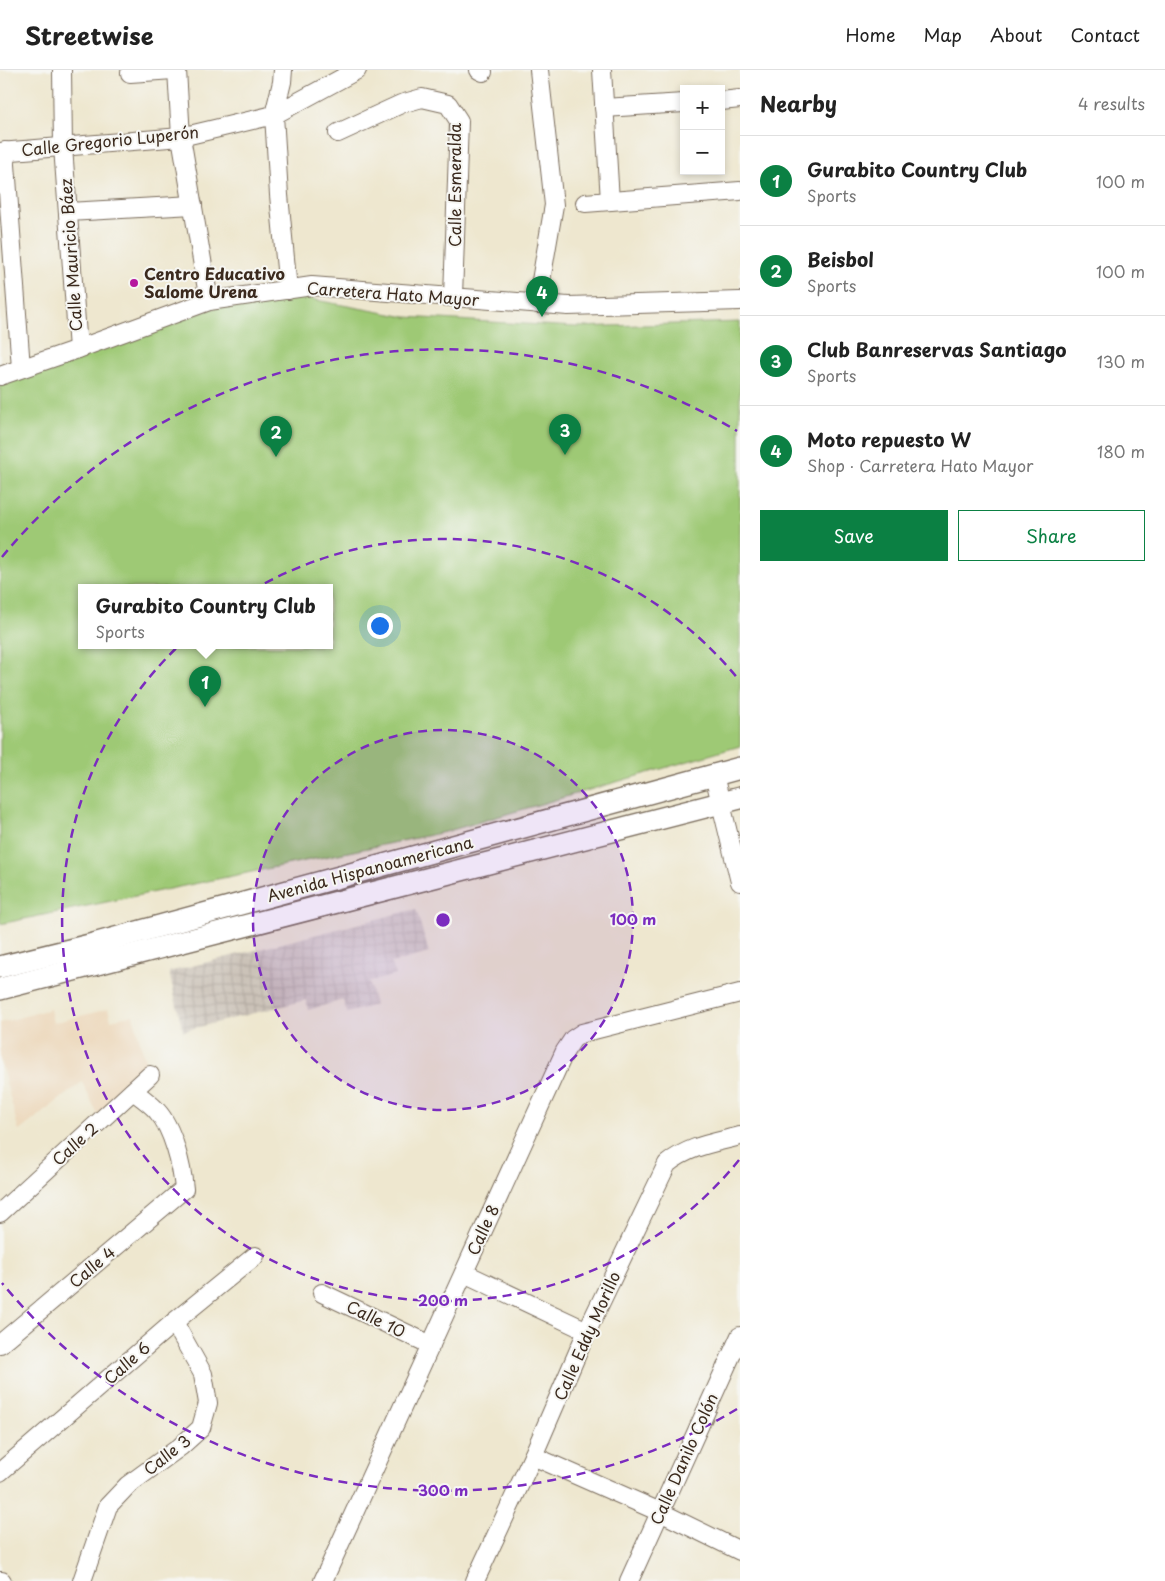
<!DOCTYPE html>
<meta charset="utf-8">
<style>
:root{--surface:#fff;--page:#f6f6f6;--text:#222;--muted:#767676;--line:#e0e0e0;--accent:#0b8043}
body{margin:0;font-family:"Playpen Sans",sans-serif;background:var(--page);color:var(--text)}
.controls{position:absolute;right:15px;top:15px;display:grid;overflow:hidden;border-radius:0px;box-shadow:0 2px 8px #0003}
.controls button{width:45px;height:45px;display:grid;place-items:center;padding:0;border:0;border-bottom:1px solid var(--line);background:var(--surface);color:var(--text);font:25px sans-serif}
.you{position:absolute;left:379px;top:555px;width:18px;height:18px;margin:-12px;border:4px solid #fff;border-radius:50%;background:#1a73e8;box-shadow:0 0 0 8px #1a73e833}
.badge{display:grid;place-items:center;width:32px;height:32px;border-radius:50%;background:var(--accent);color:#fff;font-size:16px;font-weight:700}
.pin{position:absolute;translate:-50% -41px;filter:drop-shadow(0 1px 2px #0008)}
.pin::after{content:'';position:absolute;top:26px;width:18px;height:15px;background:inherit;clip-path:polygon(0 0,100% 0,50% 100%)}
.popup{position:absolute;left:78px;top:514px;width:255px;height:65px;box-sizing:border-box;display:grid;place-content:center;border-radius:0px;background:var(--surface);filter:drop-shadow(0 1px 4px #0005);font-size:16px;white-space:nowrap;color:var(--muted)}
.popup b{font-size:19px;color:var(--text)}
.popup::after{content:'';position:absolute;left:50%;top:100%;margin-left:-10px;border:10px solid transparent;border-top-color:var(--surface)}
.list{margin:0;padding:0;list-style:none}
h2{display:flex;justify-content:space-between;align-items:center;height:65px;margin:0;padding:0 20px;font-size:21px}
h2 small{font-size:16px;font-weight:400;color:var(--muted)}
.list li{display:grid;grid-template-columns:32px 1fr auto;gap:15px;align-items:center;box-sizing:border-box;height:90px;padding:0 20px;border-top:1px solid var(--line)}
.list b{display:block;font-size:19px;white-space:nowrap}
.list p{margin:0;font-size:16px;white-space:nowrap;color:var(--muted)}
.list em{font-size:16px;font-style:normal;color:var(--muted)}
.actions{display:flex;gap:10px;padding:15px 20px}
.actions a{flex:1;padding:11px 0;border:1px solid var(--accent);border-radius:0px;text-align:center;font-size:18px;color:var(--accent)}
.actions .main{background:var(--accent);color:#fff}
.map{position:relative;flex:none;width:740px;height:1511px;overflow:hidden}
header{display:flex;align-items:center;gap:30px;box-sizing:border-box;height:70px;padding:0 25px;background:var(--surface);border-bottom:1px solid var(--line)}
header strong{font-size:24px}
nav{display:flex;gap:28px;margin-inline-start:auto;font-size:18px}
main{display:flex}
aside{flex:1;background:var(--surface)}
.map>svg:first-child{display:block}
</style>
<header>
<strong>Streetwise</strong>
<nav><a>Home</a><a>Map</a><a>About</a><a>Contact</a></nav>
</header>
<main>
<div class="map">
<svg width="740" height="1511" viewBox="0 0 740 1511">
<defs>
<pattern id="industrial-grid" width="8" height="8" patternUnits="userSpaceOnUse" patternTransform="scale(1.25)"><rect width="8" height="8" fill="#cbc2b8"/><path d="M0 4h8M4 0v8" fill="none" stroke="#afa79e"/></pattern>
</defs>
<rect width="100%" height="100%" fill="#f6f6f2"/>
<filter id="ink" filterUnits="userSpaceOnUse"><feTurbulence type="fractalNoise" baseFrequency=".02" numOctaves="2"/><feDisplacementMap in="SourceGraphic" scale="10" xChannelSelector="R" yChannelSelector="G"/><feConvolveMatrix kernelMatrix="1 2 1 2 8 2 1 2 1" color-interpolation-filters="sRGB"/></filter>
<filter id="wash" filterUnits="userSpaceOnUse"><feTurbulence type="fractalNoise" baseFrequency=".0096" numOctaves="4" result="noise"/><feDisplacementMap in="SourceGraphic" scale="20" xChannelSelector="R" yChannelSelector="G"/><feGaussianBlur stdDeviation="1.12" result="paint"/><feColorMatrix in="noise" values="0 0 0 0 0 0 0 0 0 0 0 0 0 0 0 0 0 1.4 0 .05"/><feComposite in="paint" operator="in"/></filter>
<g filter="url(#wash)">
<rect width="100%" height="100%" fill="#eee7cf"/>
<!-- built -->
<polygon fill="#ecd7ba" points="50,939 53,953 108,939 111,950 133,945 148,1001 98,1045 82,1012 19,1061 0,990 0,953"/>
<!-- industrial -->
<polygon fill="url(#industrial-grid)" points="416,839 429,883 391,893 396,905 369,912 375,935 347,943 343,930 308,940 306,930 183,961 169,902"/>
<!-- grass -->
<path fill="#9ec975" stroke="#6c7a4a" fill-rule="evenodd" d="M 300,227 L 406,247 L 576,257 L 740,252 L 740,676 L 445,762 L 0,854 L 0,312 L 214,238 ZM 81,518 L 329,518 L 329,576 L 81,576 Z"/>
</g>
<g filter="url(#ink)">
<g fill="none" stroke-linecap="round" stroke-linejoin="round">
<!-- minor casing -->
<g stroke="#7a6c5c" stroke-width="20">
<g id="minor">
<polyline points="62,0 63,77 78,279"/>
<polyline points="177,0 181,67 209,231"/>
<polyline points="283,0 282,12 274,45 279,125 288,220"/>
<polyline points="479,0 483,2"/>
<polyline points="602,0 610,131"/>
<polyline points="130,3 173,0"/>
<polyline points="721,31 740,29"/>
<polyline points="604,38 684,33"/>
<polyline points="338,63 401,34 422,28 448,34 459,51 453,227"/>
<polyline points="5,81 21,298"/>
<polyline points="0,82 181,67 274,45 357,0"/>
<polyline points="585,133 740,121"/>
<polyline points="68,142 193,135"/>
<polyline points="537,234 554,135 539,0"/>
<polyline points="0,306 78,279 209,231 312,216 568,236 740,231"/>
<polyline points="714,705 740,812"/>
<polyline points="0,1143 150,1005"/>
<polyline points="464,1203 587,1261"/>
<polyline points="322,1223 431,1275"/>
<path d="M 0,1274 L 184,1119 C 182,1097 173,1058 157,1041 C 151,1034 141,1027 133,1021"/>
<polyline points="533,1386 660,1442 740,1481"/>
<polyline points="0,1402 174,1252 255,1186"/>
<polyline points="0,1511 2,1511"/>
<polyline points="82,1511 108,1436 128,1415 180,1377 201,1358 208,1333 203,1304 174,1252"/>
<polyline points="323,1511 565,981 573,969 582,963 740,923"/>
<path d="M 475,1511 L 533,1386 L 587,1261 L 667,1094 C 689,1076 713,1073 740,1066"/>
<polyline points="629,1511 740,1266"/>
</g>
</g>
<!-- major casing -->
<g stroke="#7a6c5c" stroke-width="24">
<g id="major">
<polyline points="0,897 90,875 740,698"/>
<polyline points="0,919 740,728"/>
</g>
</g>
<!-- minor -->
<use href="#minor" stroke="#fff" stroke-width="18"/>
<!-- major -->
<use href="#major" stroke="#fff" stroke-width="21"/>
</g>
</g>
<!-- distance rings -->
<circle cx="443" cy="850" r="190" fill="#7b2cbf" fill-opacity=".12"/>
<g fill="none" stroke="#7b2cbf" stroke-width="2.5" stroke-dasharray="9 6">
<circle cx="443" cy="850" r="190"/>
<path d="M739 1090A381 381 0 1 1 739 610"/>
<path d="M737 1339A571 571 0 0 1 2 1213M2 487A571 571 0 0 1 737 361"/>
</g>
<!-- markers -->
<circle fill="#b5179e" stroke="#f6f6f2" stroke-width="2" cx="134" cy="213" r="5"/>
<g text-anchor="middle" stroke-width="4" stroke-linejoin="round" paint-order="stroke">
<!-- street labels -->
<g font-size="16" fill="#3b2a1e" stroke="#f6f6f2">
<text transform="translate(110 71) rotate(-6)" y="6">Calle Gregorio Luperón</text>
<text transform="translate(455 115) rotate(-90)" y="6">Calle Esmeralda</text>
<text transform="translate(71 185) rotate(-94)" y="6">Calle Mauricio Báez</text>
<text transform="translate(393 224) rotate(4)" y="6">Carretera Hato Mayor</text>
<text transform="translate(370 799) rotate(-15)" y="6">Avenida Hispanoamericana</text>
<text transform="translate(75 1074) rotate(-42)" y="6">Calle 2</text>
<text transform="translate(483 1160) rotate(-65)" y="6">Calle 8</text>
<text transform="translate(92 1197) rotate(-40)" y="6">Calle 4</text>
<text transform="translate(376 1249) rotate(26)" y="6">Calle 10</text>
<text transform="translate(587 1266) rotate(-66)" y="6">Calle Eddy Morillo</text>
<text transform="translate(127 1293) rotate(-41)" y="6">Calle 6</text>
<text transform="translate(167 1385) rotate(-38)" y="6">Calle 3</text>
<text transform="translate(684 1389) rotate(-66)" y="6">Calle Danilo Colón</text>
</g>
<!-- poi labels -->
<g font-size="16" font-weight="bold" fill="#3b2a1e" stroke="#f6f6f2" text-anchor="start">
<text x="144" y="210">Centro Educativo<tspan x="144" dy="18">Salome Urena</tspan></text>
</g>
</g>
<circle cx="443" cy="850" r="8" fill="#7b2cbf" stroke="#f6f6f2" stroke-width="2.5"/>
<g font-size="15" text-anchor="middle" font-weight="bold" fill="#7b2cbf" stroke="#f6f6f2" stroke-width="4" stroke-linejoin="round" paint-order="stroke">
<text x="633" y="855">100 m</text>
<text x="443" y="1236">200 m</text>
<text x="443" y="1426">300 m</text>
</g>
</svg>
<div class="controls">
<button>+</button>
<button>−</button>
</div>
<div class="you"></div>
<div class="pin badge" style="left:205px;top:637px">1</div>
<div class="popup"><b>Gurabito Country Club</b>Sports</div>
<div class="pin badge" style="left:276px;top:387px">2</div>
<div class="pin badge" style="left:565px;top:385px">3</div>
<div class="pin badge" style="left:542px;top:247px">4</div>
</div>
<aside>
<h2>Nearby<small>4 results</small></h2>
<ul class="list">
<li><span class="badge">1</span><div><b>Gurabito Country Club</b><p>Sports</p></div><em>100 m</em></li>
<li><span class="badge">2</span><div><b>Beisbol</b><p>Sports</p></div><em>100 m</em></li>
<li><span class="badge">3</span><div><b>Club Banreservas Santiago</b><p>Sports</p></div><em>130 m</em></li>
<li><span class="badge">4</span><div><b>Moto repuesto W</b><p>Shop · Carretera Hato Mayor</p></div><em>180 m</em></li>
</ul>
<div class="actions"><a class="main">Save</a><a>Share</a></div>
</aside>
</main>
